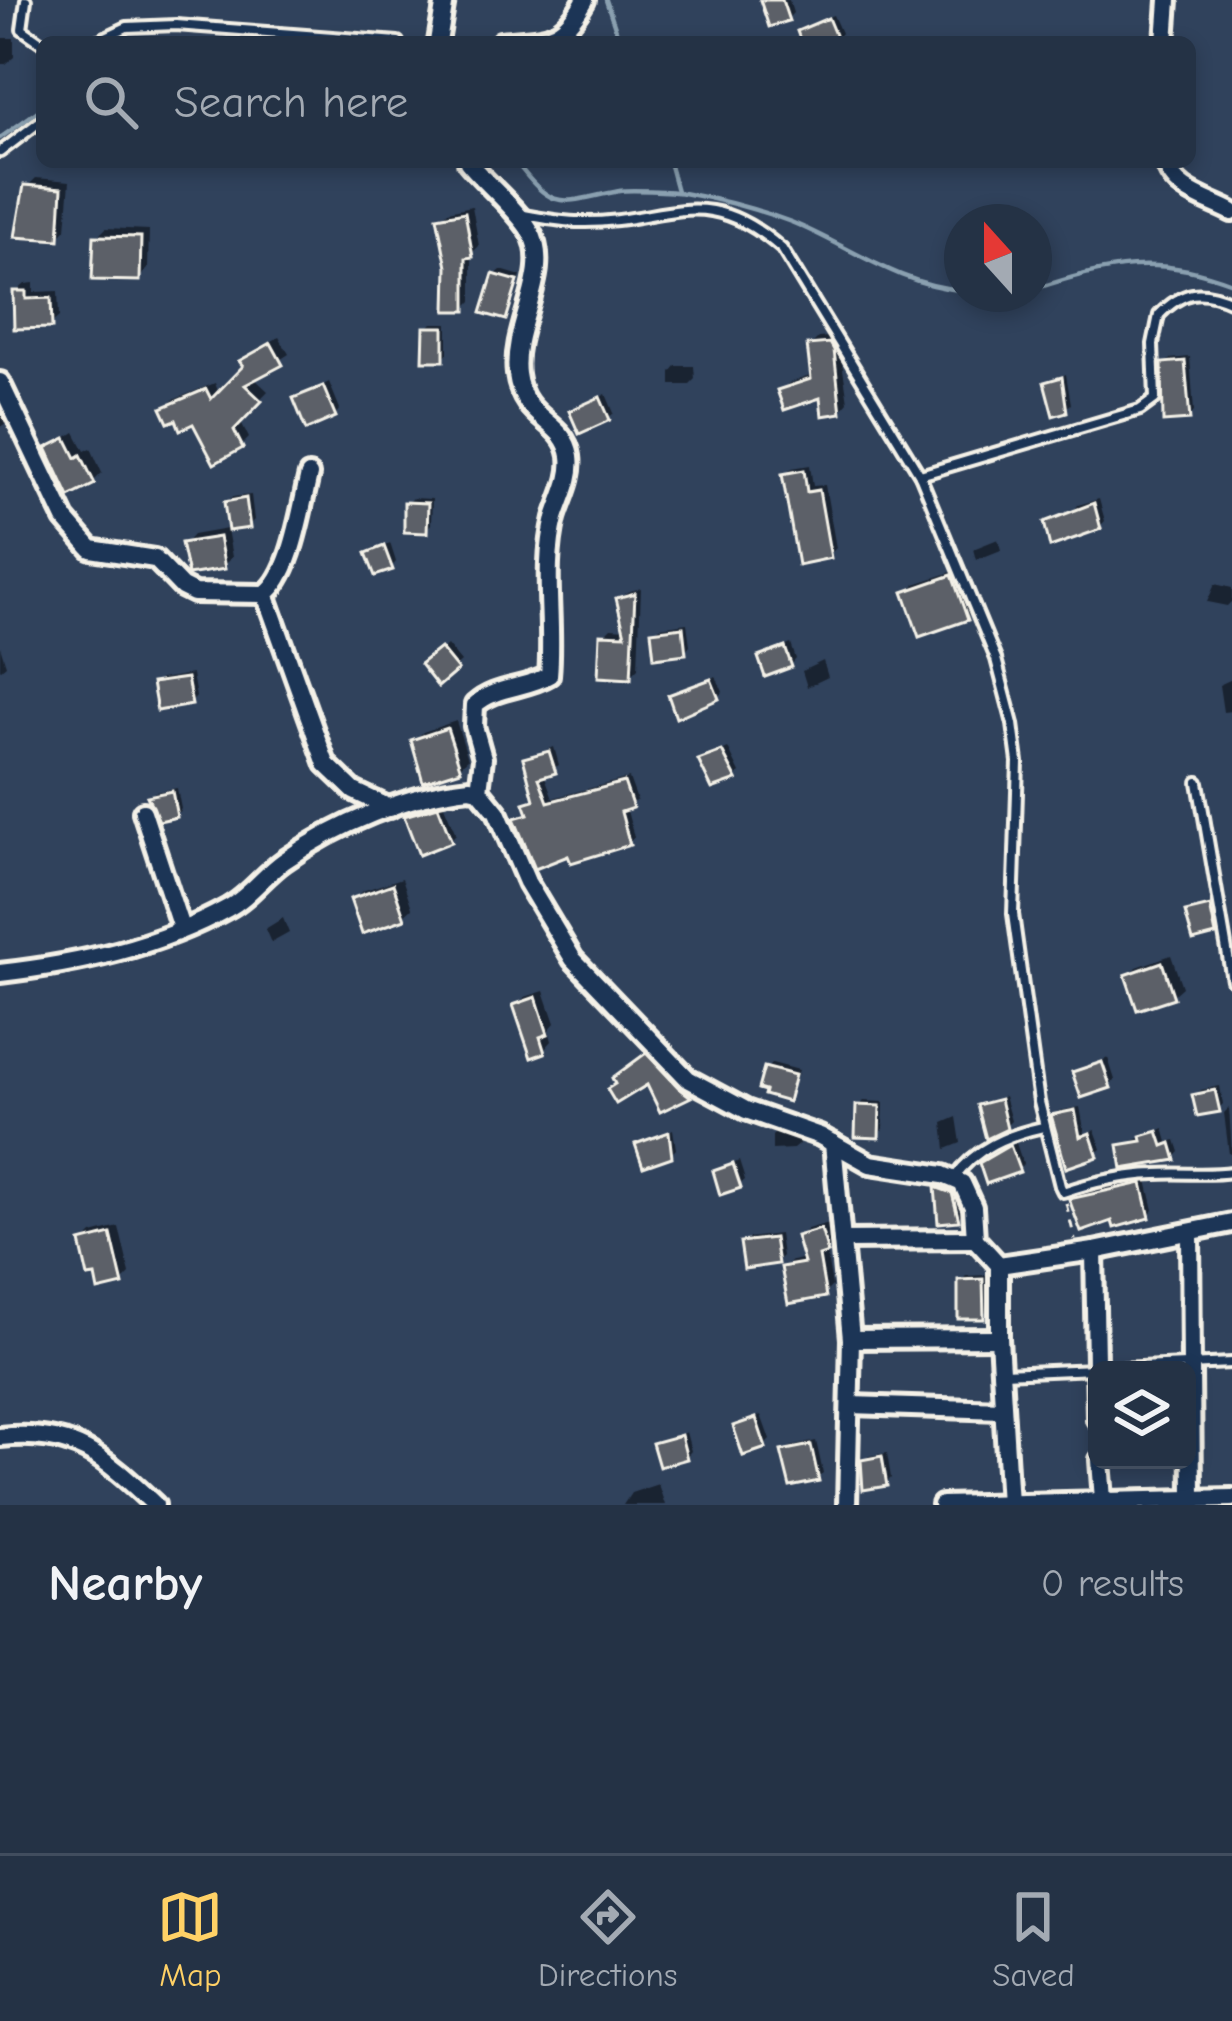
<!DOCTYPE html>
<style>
:root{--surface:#243245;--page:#303e50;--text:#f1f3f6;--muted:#a3aab3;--line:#414d5e;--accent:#ffd166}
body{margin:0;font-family:"Comic Neue",sans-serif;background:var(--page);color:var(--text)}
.controls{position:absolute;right:36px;bottom:36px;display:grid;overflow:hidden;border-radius:18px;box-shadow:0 6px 18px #0003}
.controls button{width:108px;height:108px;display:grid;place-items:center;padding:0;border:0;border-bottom:3px solid var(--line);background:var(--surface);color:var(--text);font:60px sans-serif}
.compass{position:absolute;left:944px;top:204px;width:108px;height:108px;border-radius:50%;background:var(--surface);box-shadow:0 6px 18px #0003;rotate:339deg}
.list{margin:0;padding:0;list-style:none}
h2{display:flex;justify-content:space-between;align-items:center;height:156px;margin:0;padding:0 48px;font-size:51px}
h2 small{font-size:39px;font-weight:400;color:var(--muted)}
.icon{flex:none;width:66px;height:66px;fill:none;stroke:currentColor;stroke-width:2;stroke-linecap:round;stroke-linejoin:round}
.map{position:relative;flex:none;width:1232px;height:1505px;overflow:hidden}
.search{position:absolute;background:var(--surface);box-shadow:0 6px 18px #0003;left:36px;right:36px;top:36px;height:132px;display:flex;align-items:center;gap:30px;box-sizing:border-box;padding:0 42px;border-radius:18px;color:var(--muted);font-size:45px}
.sheet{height:348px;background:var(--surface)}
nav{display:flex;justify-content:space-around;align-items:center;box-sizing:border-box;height:168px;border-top:3px solid var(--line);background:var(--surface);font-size:33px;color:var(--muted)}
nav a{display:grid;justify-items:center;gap:6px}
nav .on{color:var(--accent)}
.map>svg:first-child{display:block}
</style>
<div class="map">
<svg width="1232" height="1505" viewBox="0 0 1232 1505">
<rect width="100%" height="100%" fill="#30425c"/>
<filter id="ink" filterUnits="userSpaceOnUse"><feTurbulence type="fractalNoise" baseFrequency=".00833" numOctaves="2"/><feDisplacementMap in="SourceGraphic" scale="24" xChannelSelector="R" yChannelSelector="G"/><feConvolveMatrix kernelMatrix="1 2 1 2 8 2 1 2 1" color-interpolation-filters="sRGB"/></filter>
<g filter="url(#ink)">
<!-- shadow -->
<g fill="#0007">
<polygon points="764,0 789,0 793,13 788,18"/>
<polygon points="833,15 841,33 836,39 805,42 800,32 806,26"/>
<polygon points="0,38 14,38 14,57 6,64 0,64"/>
<polygon points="36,178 70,181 66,229 58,237 27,187"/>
<polygon points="472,206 479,246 472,253 472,301 465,308 441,218 448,211"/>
<polygon points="106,228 149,230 148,269 139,278 97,237"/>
<polygon points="501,270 521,276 505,317 495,275"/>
<polygon points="34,283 34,292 58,291 59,317 50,325 16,292 25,284"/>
<polygon points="432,323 448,323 448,353 442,358 427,328"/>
<polygon points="838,336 848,402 840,411 822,394 781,391 789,383 813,375 810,346 818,338"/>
<polygon points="279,337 289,354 253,377 268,391 240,420 249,438 241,446 165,408 173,400 215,383 219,394 246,367 243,361 251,353"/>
<polygon points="1190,357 1194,412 1189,417 1165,364 1170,359"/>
<polygon points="676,366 694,366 695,379 689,385 671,385 671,372"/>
<polygon points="1066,374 1071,404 1065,409 1047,383"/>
<polygon points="329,382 340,409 335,415 296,399"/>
<polygon points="606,394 614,413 608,418 573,412"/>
<polygon points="2,401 11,420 0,427 0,402"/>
<polygon points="75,432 85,451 91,448 102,473 94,481 49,449"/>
<polygon points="810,465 813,486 825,485 836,548 829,555 785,475 792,468"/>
<polygon points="251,495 254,520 249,525 227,503 232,497"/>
<polygon points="413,498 432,499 431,524 426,530 407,504"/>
<polygon points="1099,499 1105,521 1099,527 1047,523 1073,512 1078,505"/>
<polygon points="227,529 232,557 223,566 185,544 193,535"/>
<polygon points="998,539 1001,550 976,560 973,549"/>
<polygon points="390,543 396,562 391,568 370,553"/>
<polygon points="961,569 975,609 966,617 907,593 915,584"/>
<polygon points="1215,584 1232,588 1232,601 1227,606 1207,602"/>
<polygon points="641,588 638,668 630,676 603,636 611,628 626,629 619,599 627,592"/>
<polygon points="687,623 690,645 685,651 654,632 660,627"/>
<polygon points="791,644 796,659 791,665 761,657"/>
<polygon points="447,645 461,662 438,682 424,665"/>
<polygon points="0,646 6,665 0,670"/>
<polygon points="823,661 828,677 807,687 802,671"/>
<polygon points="192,674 196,697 191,703 155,684 161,679"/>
<polygon points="716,676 723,692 717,697 672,696"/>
<polygon points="1232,679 1232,711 1223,712 1219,685"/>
<polygon points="456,721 468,759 459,767 414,741 423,732"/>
<polygon points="554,747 559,765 544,774 553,798 629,778 637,800 626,807 634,837 628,842 517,819 530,811 528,804 537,797 526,759"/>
<polygon points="728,748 740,773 735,778 701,761"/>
<polygon points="177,788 181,809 176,815 150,797 155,792"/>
<polygon points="443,803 456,834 451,839 407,816 412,811"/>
<polygon points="402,878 412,908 403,916 353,900 362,891"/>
<polygon points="1215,902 1220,927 1214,932 1188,913"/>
<polygon points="283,918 289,933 271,943 265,929"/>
<polygon points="1171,955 1182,987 1173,995 1129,976 1137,967"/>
<polygon points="544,991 555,1023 549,1030 552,1041 544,1050 516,1006 525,997"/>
<polygon points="652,1050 694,1090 661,1108 648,1081 632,1063"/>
<polygon points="1108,1058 1115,1080 1109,1086 1076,1072"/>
<polygon points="772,1063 799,1070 788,1098 767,1068"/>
<polygon points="1220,1086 1223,1104 1218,1109 1195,1096 1201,1090"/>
<polygon points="1004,1096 1011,1121 1005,1127 981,1106"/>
<polygon points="864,1101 884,1102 883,1130 878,1135 859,1106"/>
<polygon points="1080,1107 1085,1134 1095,1130 1102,1149 1096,1154 1054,1116 1059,1111"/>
<polygon points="1229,1108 1232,1153 1229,1154 1224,1113"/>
<polygon points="957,1117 961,1143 946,1149 943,1123"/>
<polygon points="1164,1128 1168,1142 1176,1140 1180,1152 1175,1157 1121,1146"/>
<polygon points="673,1129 676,1149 670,1155 639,1145"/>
<polygon points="776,1131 798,1136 799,1144 793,1149 772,1150 772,1136"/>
<polygon points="1016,1143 1023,1164 1018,1170 988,1159"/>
<polygon points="739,1161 745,1180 739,1185 716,1172"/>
<polygon points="1147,1180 1154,1210 1149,1216 1114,1217 1072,1200 1077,1194"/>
<polygon points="943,1183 957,1188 963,1213 958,1218 941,1219 939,1188"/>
<polygon points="829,1223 834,1243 826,1251 832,1286 824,1294 784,1268 792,1261 806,1258 800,1237 807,1229"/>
<polygon points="119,1227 130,1274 122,1282 83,1243 92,1234"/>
<polygon points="779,1234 782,1256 776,1262 744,1243 749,1238"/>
<polygon points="987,1275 988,1310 983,1316 961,1281 966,1276"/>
<polygon points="761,1415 770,1440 765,1445 736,1427"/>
<polygon points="686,1432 691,1451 686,1457 656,1444"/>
<polygon points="816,1441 823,1473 817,1478 785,1452 790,1447"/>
<polygon points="887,1453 891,1478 886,1483 864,1461 869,1456"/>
<polygon points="658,1484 665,1505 623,1505 631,1493"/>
</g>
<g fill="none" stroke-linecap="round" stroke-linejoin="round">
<!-- stream -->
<g stroke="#8aa0b0" stroke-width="4.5">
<polyline points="606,0 620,42"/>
<polyline points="0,138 42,108"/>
<path d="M 516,162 C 555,214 562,202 619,191 C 627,189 673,191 683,193 C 718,199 757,209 791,222 C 848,245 898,285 962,290"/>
<polyline points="669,162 677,191"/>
<path d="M 1034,289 C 1108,265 1157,254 1232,283"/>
</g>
</g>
<!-- building -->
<g fill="#5c6167" stroke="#f4f1e8" stroke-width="3">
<polygon points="760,0 782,0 789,21 769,27"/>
<polygon points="828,18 838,42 801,42 797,31"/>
<polygon points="24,185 62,188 59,240 15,237"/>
<polygon points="465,212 473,257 466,258 466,311 446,311 447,267 437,217"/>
<polygon points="94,236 141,237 140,281 92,280"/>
<polygon points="493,274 518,281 506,320 481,313"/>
<polygon points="13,291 26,291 26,299 51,298 52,328 14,329"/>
<polygon points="424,327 444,327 444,361 423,361"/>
<polygon points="271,343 283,365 245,385 262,401 234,430 243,448 214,464 193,424 180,430 176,420 168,423 161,408 206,389 211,399 243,366 239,361"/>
<polygon points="830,343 834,350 841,413 822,416 820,398 784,410 777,390 811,379 807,345"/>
<polygon points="1185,361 1190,420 1163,422 1162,363"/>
<polygon points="1062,377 1067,412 1053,416 1044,382"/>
<polygon points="323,386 336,417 306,430 293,398"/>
<polygon points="600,397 610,420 579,434 569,411"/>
<polygon points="66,438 76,458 81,455 95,484 69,497 46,448"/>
<polygon points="804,470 807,492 819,490 831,558 798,565 782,474"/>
<polygon points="246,498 250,528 228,531 224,502"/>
<polygon points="404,502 428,503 427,533 404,532"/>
<polygon points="1094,503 1101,529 1050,547 1044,522"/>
<polygon points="219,537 225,569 188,575 181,543"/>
<polygon points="384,546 393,570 375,576 366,553"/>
<polygon points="952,575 968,620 919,637 903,592"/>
<polygon points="635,593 631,679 598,677 600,634 625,635 616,598"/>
<polygon points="683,627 686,654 654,658 651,631"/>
<polygon points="785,647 792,667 765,677 758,657"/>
<polygon points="440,648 458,670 438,687 420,664"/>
<polygon points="187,678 192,705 157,711 152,683"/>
<polygon points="711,679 719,699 676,718 668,695"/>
<polygon points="447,728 461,770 423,782 411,740"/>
<polygon points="549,751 556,773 539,778 548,802 624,782 633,808 621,812 630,845 571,863 568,856 535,869 514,818 528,814 524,803 534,800 523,758"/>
<polygon points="722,751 737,780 712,789 698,760"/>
<polygon points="172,791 177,817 159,821 147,796"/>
<polygon points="438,806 452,842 419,855 404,816"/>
<polygon points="393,884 405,919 362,934 350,899"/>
<polygon points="1210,906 1216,935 1193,941 1185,912"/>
<polygon points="1162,962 1174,998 1137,1010 1125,975"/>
<polygon points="536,997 548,1034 540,1037 545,1053 531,1058 513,1005"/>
<polygon points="646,1053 679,1088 691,1097 660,1112 647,1085 616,1104 607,1089 615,1084 612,1078"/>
<polygon points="1102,1062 1111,1088 1081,1098 1072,1072"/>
<polygon points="764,1067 795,1075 788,1102 764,1095 765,1091 758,1089"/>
<polygon points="1215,1090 1220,1112 1197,1116 1192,1095"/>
<polygon points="1000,1099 1007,1129 986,1139 977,1105"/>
<polygon points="856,1105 880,1106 879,1138 855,1137"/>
<polygon points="1075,1110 1080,1137 1090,1133 1098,1157 1066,1168 1051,1115"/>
<polygon points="1158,1131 1163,1146 1171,1143 1176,1160 1122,1169 1118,1145 1142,1141 1141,1136"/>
<polygon points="669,1132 672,1157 643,1167 635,1144"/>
<polygon points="1010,1145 1020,1172 986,1184 979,1163"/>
<polygon points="733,1164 741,1188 720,1195 713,1171"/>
<polygon points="1142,1183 1150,1218 1114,1228 1112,1221 1081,1232 1069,1199"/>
<polygon points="935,1187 952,1193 959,1221 938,1223"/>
<polygon points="821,1229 828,1253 819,1256 826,1297 788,1304 781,1267 804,1263 796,1236"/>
<polygon points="111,1234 123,1285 98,1291 95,1276 88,1277 80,1242"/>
<polygon points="774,1238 778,1264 744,1269 740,1242"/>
<polygon points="983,1279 984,1319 958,1319 958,1280"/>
<polygon points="756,1418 766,1448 743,1456 733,1426"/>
<polygon points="681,1435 687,1459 659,1467 652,1443"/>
<polygon points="811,1445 819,1481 790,1487 781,1451"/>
<polygon points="882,1456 887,1486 863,1490 861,1460"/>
</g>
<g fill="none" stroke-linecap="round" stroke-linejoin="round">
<!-- service casing -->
<g stroke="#f4f1e8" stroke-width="16">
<g id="service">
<polyline points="26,0 22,29 42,43"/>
<polyline points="95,42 127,27 176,25 398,42"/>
<polyline points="0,152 42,120"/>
<path d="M 524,215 C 542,218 561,222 580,222 C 666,224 703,179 782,249 L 920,475 L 996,659 L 1013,724 L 1018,762 L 1013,914 L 1039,1102 L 1060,1186 L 1063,1192 C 1092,1182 1125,1175 1156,1174 C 1182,1172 1206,1176 1232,1172"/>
<path d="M 920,475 L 1140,410 L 1155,399 L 1153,344 L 1159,315 C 1183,290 1201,288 1232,302"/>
<polyline points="1198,782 1232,980"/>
<path d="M 954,1178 C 975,1148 1007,1135 1043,1127"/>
<polyline points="1003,1373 1232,1363"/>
</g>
</g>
<!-- minor casing -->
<g stroke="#f4f1e8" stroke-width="26">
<g id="minor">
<polyline points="438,42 445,0"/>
<path d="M 501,42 C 545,37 560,44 585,0"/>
<polyline points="1165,42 1168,0"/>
<path d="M 468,162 C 486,184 517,209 530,231 C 554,272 511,326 517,374 C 523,422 564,419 570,456 C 573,478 561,498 555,518 C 542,570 554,622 549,675 C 526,689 495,686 475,705 L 474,726 L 483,758 L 479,790"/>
<path d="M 1166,162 C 1172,191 1207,199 1232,212"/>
<path d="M 0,382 L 65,519 L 91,549 L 155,559 L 182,587 L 194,593 L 265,594 C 292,575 301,507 309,475"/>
<polyline points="265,594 326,764 354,791 390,808"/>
<polyline points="143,812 181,928"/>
<path d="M 0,973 C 78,964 158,947 228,908 C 249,897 264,875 284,861 C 335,825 408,794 470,788 L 479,790 L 497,812 L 527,882 L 573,959 L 688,1079 L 746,1110 L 820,1136 L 870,1164 L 943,1175 L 962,1183 L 973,1207 L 975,1239 L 999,1265 L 1094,1251 L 1232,1223"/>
<polyline points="833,1143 851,1339 847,1505"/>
<polyline points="1190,1232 1192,1499"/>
<polyline points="842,1240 975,1239"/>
<polyline points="1094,1251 1097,1419"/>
<polyline points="999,1265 999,1338 1009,1504"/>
<polyline points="851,1339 999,1338"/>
<polyline points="851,1405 1002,1410"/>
<path d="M 0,1437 C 74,1429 104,1457 155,1505"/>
<polyline points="1100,1460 1103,1500"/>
<polyline points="942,1505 1232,1498"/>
</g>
</g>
<!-- path -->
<polyline stroke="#f4f1e8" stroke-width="3" stroke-dasharray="9 9" stroke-linecap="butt" points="1066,1203 1075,1240"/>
<!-- service -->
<use href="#service" stroke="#1d3557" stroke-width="8"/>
<!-- minor -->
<use href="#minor" stroke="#1d3557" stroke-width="16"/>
</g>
</g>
</svg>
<div class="controls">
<button><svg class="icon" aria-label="layers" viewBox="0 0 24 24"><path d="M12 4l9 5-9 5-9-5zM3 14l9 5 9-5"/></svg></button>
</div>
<svg class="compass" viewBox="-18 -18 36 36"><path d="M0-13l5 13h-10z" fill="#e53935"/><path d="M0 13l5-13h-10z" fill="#a3aab3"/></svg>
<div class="search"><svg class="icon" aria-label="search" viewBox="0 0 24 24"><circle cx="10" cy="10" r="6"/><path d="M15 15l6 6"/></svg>Search here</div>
</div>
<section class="sheet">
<h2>Nearby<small>0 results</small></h2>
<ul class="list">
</ul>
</section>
<nav>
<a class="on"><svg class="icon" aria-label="map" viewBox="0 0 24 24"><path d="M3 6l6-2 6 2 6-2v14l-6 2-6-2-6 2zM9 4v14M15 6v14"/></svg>Map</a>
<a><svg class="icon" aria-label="directions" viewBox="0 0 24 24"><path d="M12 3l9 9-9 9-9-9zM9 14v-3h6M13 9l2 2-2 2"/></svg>Directions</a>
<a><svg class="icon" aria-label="saved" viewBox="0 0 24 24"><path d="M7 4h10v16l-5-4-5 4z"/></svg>Saved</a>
</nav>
